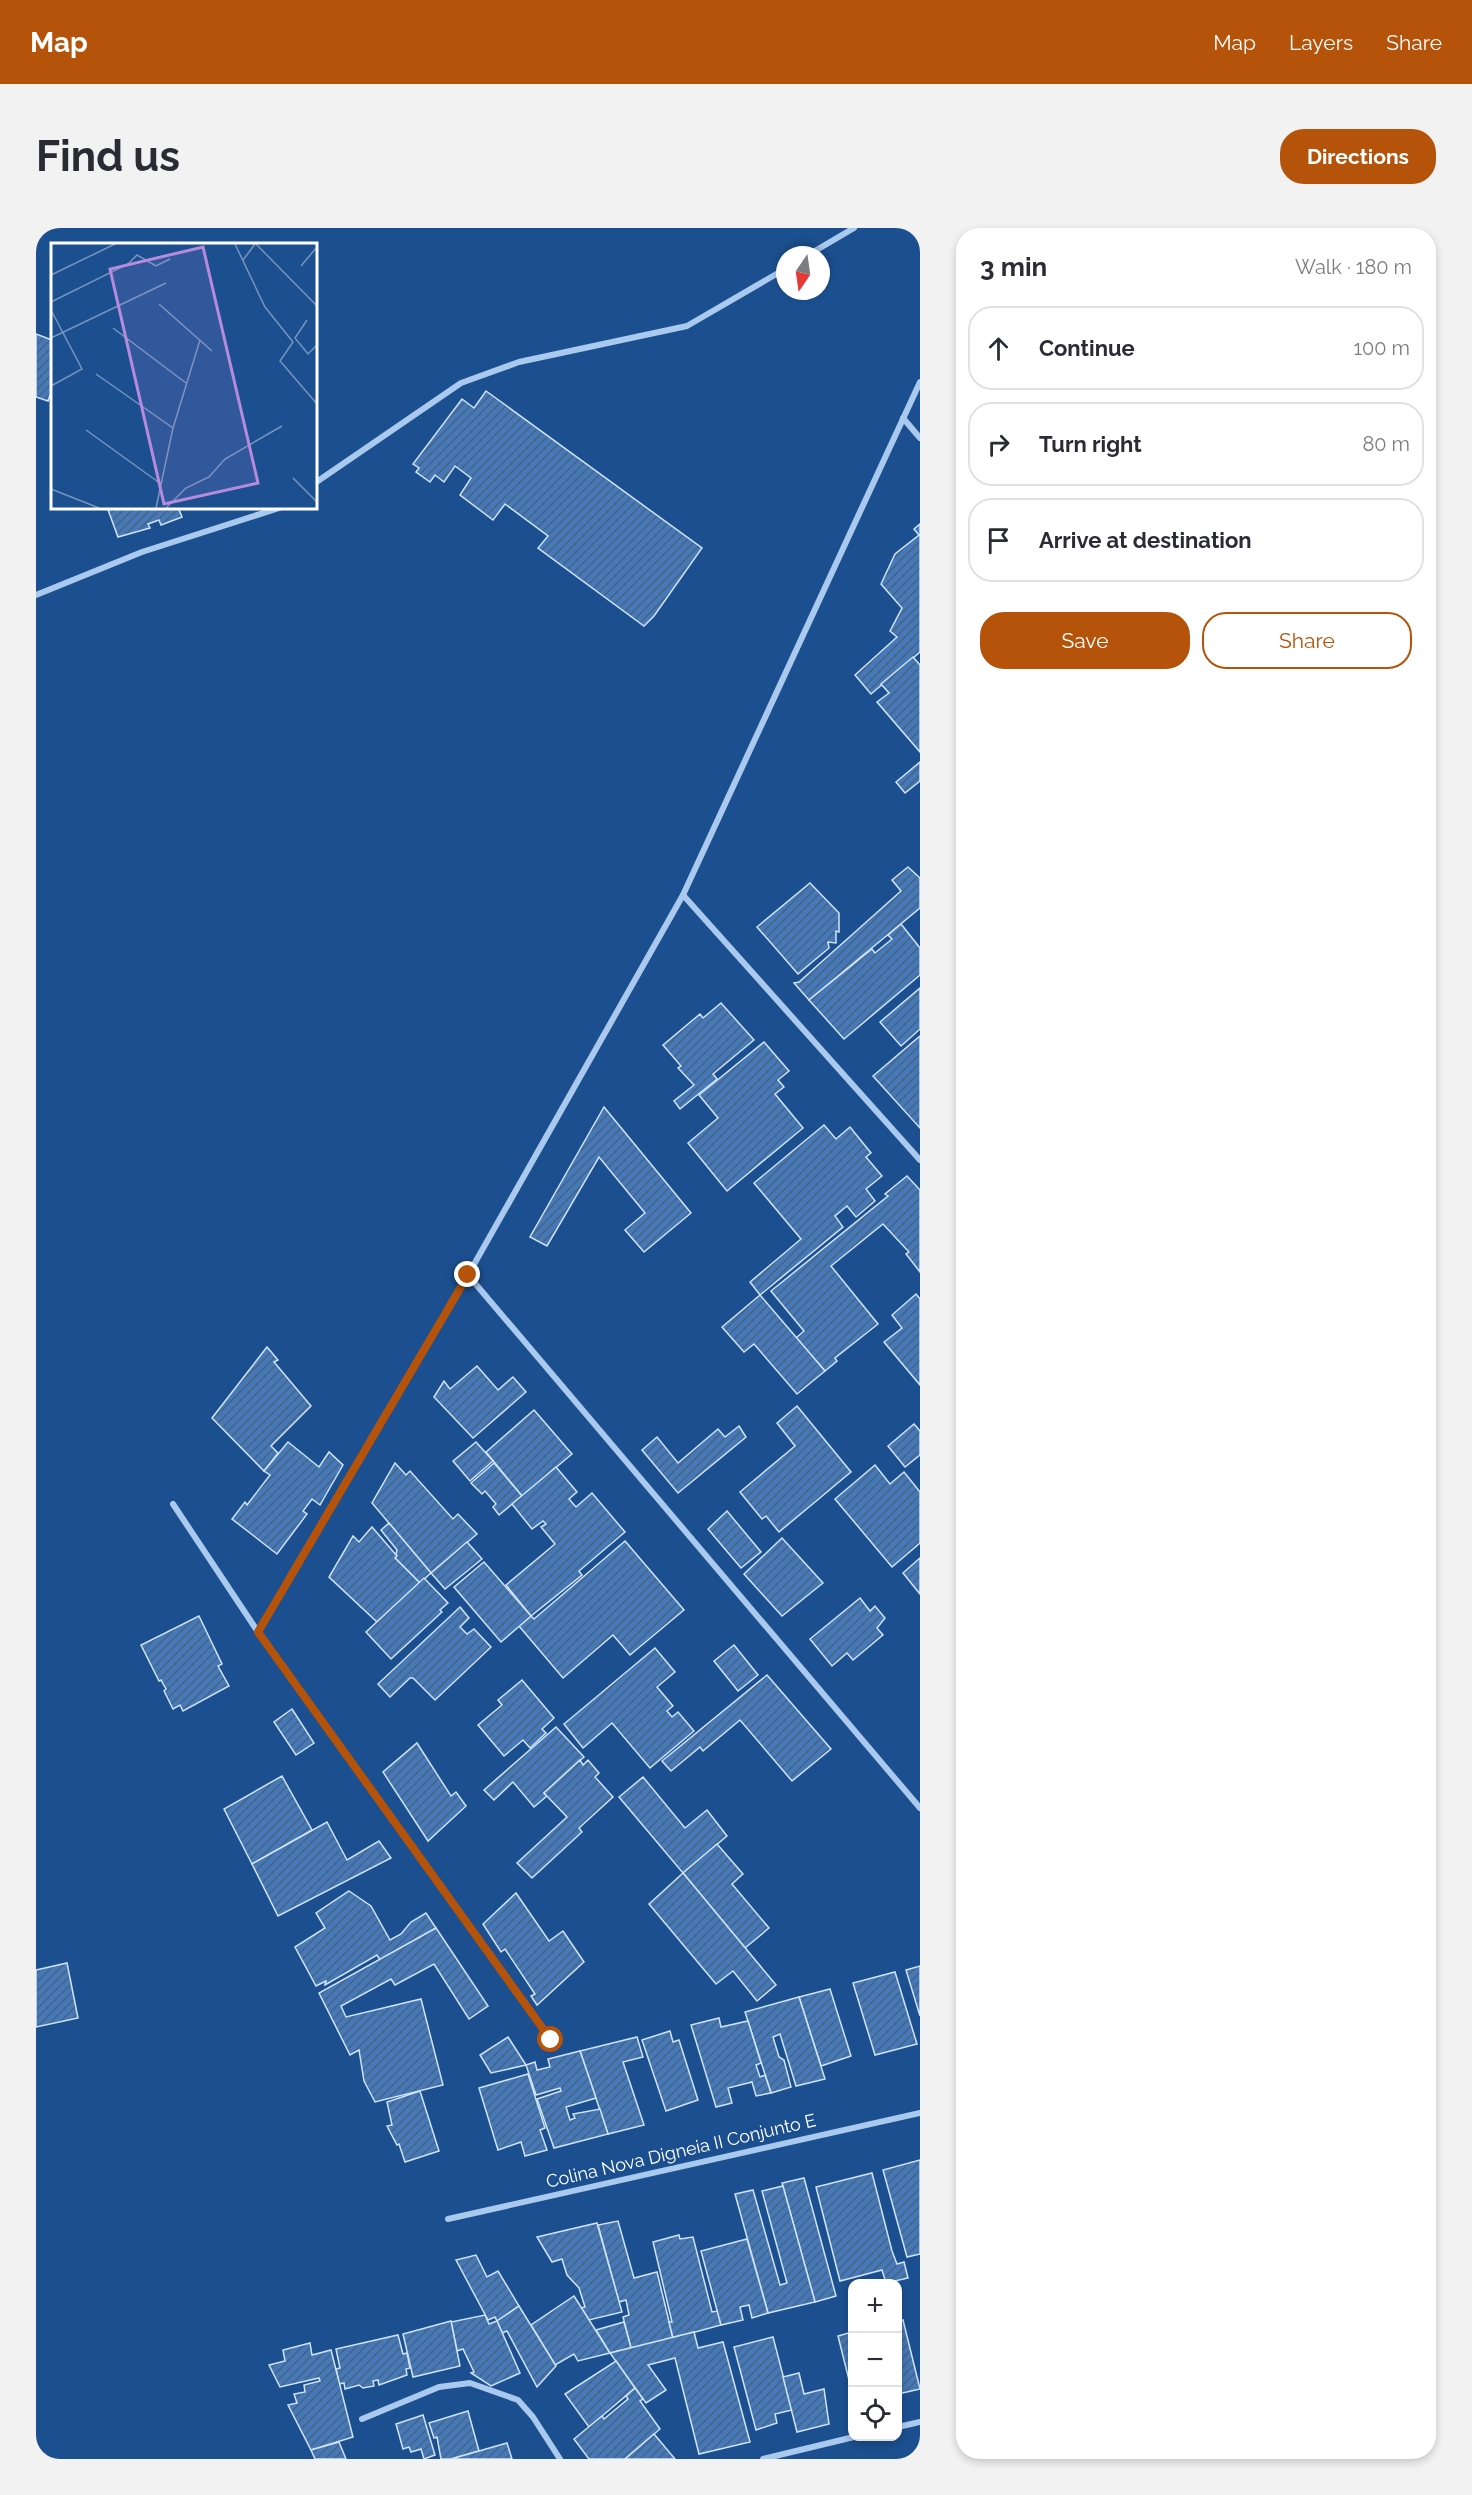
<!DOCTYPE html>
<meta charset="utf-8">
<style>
:root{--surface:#fff;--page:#f2f2f3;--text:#2b2b33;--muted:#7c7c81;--line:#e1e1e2;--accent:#b45309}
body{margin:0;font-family:Raleway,sans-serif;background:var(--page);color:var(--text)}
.controls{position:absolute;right:18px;bottom:18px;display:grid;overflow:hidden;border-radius:12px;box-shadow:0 3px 9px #0003}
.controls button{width:54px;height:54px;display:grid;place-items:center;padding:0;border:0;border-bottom:2px solid var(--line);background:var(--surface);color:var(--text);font:30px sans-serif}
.compass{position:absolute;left:740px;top:18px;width:54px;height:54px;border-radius:50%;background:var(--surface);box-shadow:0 3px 9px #0003;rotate:193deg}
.stop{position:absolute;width:18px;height:18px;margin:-14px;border:4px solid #b45309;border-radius:50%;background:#fff}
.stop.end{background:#b45309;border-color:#fff;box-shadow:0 2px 6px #0008}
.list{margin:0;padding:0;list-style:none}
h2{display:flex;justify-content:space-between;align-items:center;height:78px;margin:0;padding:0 24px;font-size:26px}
h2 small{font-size:20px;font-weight:400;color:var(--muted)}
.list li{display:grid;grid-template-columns:39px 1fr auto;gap:18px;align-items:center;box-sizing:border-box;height:84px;margin:0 12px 12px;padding:0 12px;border:2px solid var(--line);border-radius:24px}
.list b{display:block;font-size:22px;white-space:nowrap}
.list em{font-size:20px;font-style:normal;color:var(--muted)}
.actions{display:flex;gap:12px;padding:18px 24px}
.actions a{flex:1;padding:14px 0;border:2px solid var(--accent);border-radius:24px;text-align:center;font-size:21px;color:var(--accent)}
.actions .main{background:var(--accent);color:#fff}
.icon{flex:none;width:33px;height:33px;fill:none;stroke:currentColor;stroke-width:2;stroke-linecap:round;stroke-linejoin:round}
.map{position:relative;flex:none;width:884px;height:2231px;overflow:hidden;border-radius:24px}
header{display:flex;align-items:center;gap:36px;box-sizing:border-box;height:84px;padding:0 30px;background:var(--accent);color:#fff}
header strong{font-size:28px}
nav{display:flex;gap:33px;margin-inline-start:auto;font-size:21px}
.intro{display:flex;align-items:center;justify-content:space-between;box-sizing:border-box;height:144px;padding:0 36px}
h1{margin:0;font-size:42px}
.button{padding:15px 27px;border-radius:24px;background:var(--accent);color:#fff;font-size:21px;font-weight:700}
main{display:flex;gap:36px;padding:0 36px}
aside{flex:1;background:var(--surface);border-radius:24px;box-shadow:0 3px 9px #0003}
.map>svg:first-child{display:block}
</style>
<header>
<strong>Map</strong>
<nav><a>Map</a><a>Layers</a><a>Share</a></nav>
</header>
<div class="intro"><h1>Find us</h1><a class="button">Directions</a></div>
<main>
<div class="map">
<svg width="884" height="2231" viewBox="0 0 884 2231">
<defs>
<pattern id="building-hatch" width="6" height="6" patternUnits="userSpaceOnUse" patternTransform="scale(1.5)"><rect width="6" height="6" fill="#4478b7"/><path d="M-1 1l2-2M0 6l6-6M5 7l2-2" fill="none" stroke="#486282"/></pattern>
</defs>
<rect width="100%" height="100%" fill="#1b4f8f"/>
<!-- building -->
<g fill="url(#building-hatch)" stroke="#cfe3fa" stroke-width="1.5">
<polygon points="0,106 16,112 16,162 12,173 0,169"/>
<polygon points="450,163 666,320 618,388 608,398 502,320 512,308 469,276 457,292 424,267 435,250 419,238 408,254 399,247 394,254 380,244 383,240 377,236 426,171 438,180"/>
<polygon points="71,279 142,279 146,289 125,297 123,292 112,296 114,300 82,309"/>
<polygon points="884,296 884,424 835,466 819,447 861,409 854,403 866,380 845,356 859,326 883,307 878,301"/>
<polygon points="877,429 884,437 884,524 841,474 853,465 845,456"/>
<polygon points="884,534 884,553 869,565 860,554"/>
<polygon points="872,639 884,650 884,680 773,772 758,755 763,754 865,663 856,652"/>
<polygon points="774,655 803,685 803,704 800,703 800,715 792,714 793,720 762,746 721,699"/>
<polygon points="865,696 884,720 884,747 808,811 773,772 836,721 839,725 856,711 852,707"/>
<polygon points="884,760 884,801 865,818 844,794"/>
<polygon points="685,775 718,812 677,846 681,851 644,881 638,873 658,857 642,840 645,838 627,817 664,786 667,790"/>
<polygon points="884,808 884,900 837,848"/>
<polygon points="728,814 753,843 742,852 748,859 739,866 767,900 691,963 652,915 682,890 663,867"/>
<polygon points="568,879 655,985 608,1024 589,1002 609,985 563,929 511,1018 494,1009"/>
<polygon points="788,897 800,911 814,899 835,925 830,929 846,948 830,961 839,973 820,989 811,978 799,988 807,999 724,1067 714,1054 765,1011 718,955"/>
<polygon points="871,948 884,962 884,1044 870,1026 873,1024 847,996 795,1038 842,1096 799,1130 801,1133 789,1143 760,1110 768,1103 735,1063 852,968 849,966"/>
<polygon points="880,1066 884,1071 884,1157 848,1114 866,1100 856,1087"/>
<polygon points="724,1067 789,1143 761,1166 718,1116 708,1124 686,1099"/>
<polygon points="231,1119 242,1132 238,1134 275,1178 235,1218 242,1225 228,1243 176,1190"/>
<polygon points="441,1138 462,1162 477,1149 490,1164 437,1210 398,1169 408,1153 414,1161"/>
<polygon points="761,1178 815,1244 743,1304 730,1288 726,1291 704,1264 759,1218 741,1195"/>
<polygon points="498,1182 536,1226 486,1268 450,1224"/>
<polygon points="878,1196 884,1203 884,1227 869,1239 852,1218"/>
<polygon points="703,1198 710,1209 642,1265 606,1222 621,1209 642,1235 682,1201 689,1209"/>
<polygon points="252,1214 283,1239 293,1224 307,1237 284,1277 276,1271 267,1283 271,1286 241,1326 196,1291 209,1274 211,1277 234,1247 228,1243"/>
<polygon points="440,1214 457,1233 434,1253 417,1233"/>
<polygon points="359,1235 370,1247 374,1243 417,1291 422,1286 441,1306 395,1345 336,1275"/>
<polygon points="458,1235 486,1268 463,1287 457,1279 460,1276 449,1263 446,1266 435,1255"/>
<polygon points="839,1237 854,1256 868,1244 884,1264 884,1315 856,1339 799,1271"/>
<polygon points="520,1239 541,1264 533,1271 540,1279 556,1265 589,1304 543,1343 546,1347 495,1388 470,1357 519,1316 505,1299 510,1296 507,1293 496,1301 476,1276"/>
<polygon points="691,1283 725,1324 705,1340 672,1301"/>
<polygon points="353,1295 395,1345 384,1355 359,1330 361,1322 345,1302"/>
<polygon points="336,1299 361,1328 359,1330 384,1355 341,1394 293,1349 317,1308 323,1314"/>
<polygon points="746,1310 787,1355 746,1388 708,1346"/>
<polygon points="589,1313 648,1382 594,1427 577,1407 527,1450 483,1398 495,1388 498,1391"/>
<polygon points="431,1314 446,1331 409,1361 395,1345"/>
<polygon points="884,1330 884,1366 867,1345"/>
<polygon points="448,1334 495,1388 465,1414 418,1359"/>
<polygon points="388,1350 412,1375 404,1382 406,1384 355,1431 330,1404"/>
<polygon points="824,1370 834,1383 839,1378 849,1390 841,1400 847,1407 817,1432 811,1425 796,1438 774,1411"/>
<polygon points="424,1379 433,1390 424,1399 431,1406 438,1401 455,1419 399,1472 377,1450 374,1450 354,1469 342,1456"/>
<polygon points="163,1388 186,1436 182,1438 193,1458 147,1483 144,1477 137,1481 128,1463 130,1461 125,1452 123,1453 105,1417"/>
<polygon points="698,1417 722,1447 702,1463 678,1433"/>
<polygon points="619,1420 639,1444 621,1459 637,1478 631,1483 636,1489 642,1484 658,1503 614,1540 576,1495 547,1520 528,1496"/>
<polygon points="731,1447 795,1521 756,1553 704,1492 667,1523 664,1519 635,1543 626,1533"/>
<polygon points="486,1452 518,1490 506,1501 510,1505 494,1520 487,1512 468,1528 442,1497 466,1477 462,1472"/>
<polygon points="256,1481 278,1515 260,1527 238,1494"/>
<polygon points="520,1499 548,1529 508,1565 511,1568 498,1579 477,1554 458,1572 448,1562"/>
<polygon points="381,1515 415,1568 420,1564 430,1578 392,1613 347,1544"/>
<polygon points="544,1532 547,1537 552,1532 563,1545 559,1549 577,1569 543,1600 546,1604 496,1650 481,1635 531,1589 508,1565"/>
<polygon points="246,1548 276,1602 216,1636 188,1581"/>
<polygon points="607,1549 649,1600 671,1582 691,1608 647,1645 583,1569"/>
<polygon points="291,1594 311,1632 343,1613 355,1630 242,1688 216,1636"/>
<polygon points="681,1616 707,1646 696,1656 733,1700 709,1720 647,1645"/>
<polygon points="647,1645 740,1757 721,1773 697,1743 680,1756 613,1676"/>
<polygon points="313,1663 335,1678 354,1712 365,1706 375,1694 390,1685 400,1700 344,1732 341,1727 289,1757 290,1753 280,1758 259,1719 289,1700 280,1685"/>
<polygon points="480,1665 513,1713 527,1703 548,1734 501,1777 495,1768 499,1766 469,1721 465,1724 447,1696"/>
<polygon points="400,1700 452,1778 433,1791 398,1736 359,1757 355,1751 305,1778 310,1789 385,1771 407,1857 339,1874 328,1853 323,1822 314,1827 283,1765"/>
<polygon points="31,1735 42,1790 0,1799 0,1742"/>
<polygon points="884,1738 884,1788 870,1742"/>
<polygon points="859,1744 881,1816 839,1827 817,1755"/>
<polygon points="794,1761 815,1828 785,1838 763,1769"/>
<polygon points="763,1769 789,1851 760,1858 744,1806 737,1809 743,1829 748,1832 755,1859 735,1865 709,1784"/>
<polygon points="683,1790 685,1799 712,1793 725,1835 720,1837 724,1849 729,1847 735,1865 720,1868 716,1854 692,1860 696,1875 680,1879 655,1797"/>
<polygon points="634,1803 637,1814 643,1812 662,1872 630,1883 606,1812"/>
<polygon points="472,1809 490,1837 455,1845 444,1827"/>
<polygon points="601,1809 607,1829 587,1834 608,1897 572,1906 544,1823"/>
<polygon points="544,1823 560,1870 530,1879 534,1892 539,1890 537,1886 564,1881 572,1906 518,1920 501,1871 525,1863 524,1860 500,1867 490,1837 499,1834 501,1842 514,1839 512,1831"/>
<polygon points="492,1846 509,1900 504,1902 511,1922 489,1928 485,1914 462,1922 443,1860"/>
<polygon points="384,1863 403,1923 369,1934 363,1916 361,1917 351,1898 356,1897 351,1874"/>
<polygon points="884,1932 884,2026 871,2029 847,1942"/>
<polygon points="836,1945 856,2023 861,2036 868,2034 872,2050 850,2055 846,2042 804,2053 780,1959"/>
<polygon points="768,1950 800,2068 779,2074 746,1955"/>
<polygon points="747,1958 779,2074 732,2085 699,1966 717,1962 744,2057 751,2055 726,1963"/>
<polygon points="582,1993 598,2050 621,2044 637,2110 595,2120 587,2089 593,2087 590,2072 583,2074 562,1997"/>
<polygon points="561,1995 586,2084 553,2092 545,2080 549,2079 543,2060 531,2047 526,2031 516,2034 501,2009"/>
<polygon points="643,2007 644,2011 657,2009 676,2084 682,2083 685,2097 637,2110 633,2094 636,2094 617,2014"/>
<polygon points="711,2011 732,2085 716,2090 713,2077 704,2079 707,2092 685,2097 665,2023"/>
<polygon points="440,2027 451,2049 462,2043 483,2078 461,2093 459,2089 452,2092 420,2032"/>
<polygon points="538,2068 574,2125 542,2133 538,2126 519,2137 495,2097"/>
<polygon points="483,2078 520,2138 501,2159 471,2103 466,2105 461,2093"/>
<polygon points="449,2087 453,2096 461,2093 484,2145 455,2158 435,2145 438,2144 427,2121 421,2123 415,2094"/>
<polygon points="867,2092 884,2161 862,2166 862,2093"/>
<polygon points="415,2093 424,2138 377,2149 367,2106"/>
<polygon points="588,2094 595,2120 574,2125 560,2102"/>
<polygon points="658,2104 662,2120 687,2114 714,2214 663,2226 639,2130 612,2137 630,2162 610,2175 574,2125"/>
<polygon points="816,2104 816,2164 802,2108"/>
<polygon points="362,2107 367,2126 371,2125 374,2140 370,2141 371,2147 343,2157 342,2152 337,2153 338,2158 327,2160 323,2157 309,2161 308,2155 303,2156 300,2141 304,2140 300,2121"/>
<polygon points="737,2109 756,2182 739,2186 741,2195 720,2202 698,2119"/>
<polygon points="274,2115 276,2127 295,2122 317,2209 275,2222 252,2177 261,2175 258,2166 269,2164 268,2157 284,2153 283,2150 244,2159 233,2137 249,2133 247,2122"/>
<polygon points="580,2133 599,2160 553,2199 529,2166"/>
<polygon points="763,2145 768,2166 788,2161 793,2196 761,2204 747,2149"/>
<polygon points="599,2160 607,2171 604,2173 624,2201 589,2231 553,2231 538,2211 566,2188 568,2191 592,2171 590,2168"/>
<polygon points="432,2183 443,2223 415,2231 405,2231 401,2209 398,2210 393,2195"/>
<polygon points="387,2187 399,2227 388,2231 385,2221 375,2224 373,2219 367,2221 360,2196"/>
<polygon points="618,2206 639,2231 589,2231"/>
<polygon points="303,2214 310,2231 279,2231 275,2222"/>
<polygon points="471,2215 476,2231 415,2231"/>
</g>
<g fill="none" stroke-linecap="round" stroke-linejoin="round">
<!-- street -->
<g stroke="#a9c9ee" stroke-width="6">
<polyline points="772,27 818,0"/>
<polyline points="867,190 884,210"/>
<polyline points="279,255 425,155 483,134 651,98 749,41"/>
<polyline points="0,367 106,324 246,279"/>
<polyline points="647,667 884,932"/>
<polyline points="432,1047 884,1580"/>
<polyline points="137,1276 222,1404 515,1812"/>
<polyline points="222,1404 432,1047 647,667 884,154"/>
<polyline points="412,1991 884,1885"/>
<polyline points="326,2191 403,2159 434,2155 482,2172 497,2189 524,2231"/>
<polyline points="862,2199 884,2194"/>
<polyline points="727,2231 822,2208"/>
</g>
</g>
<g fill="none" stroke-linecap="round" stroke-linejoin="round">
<!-- route -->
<polyline stroke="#b45309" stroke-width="8" points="432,1047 222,1404 515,1812"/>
</g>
<g text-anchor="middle" stroke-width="5" stroke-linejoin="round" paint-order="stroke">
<!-- street labels -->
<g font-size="18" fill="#fff" stroke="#1b4f8f">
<text transform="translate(645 1923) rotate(-13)" y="6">Colina Nova Digneia II Conjunto E</text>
</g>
</g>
<!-- overview -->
<g transform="translate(15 15)">
<rect width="266" height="266" fill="#1b4f8f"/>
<path fill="none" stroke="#7695bc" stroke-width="1.5" d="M 184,1 L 214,64 L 242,99 L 229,118 L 266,161M 205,1 L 266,63M 192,17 L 204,1M 250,23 L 266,4M 0,32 L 64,1M 0,59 L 77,21 L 86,12 L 105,23 L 119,16M 108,61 L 161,108M 0,67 L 31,126 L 0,143M 256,77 L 244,95 L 257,111 L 266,102M 62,85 L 135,140M 0,95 L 115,40M 45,131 L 122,185M 35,187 L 110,241M 242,235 L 266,259M 0,246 L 48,265M 105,265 L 122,185 L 149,97M 115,265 L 135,245 L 158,234 L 174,216 L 231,183"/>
<path fill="#b68bdc" fill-opacity="0.15" stroke="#b68bdc" stroke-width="3" d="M 152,4 L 207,240 L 113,261 L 59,26 Z"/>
<rect width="266" height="266" fill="none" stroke="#fff" stroke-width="3"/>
</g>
</svg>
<div class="controls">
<button>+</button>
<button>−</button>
<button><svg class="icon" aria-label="locate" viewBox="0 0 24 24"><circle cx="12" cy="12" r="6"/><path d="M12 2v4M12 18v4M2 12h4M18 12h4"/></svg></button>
</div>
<svg class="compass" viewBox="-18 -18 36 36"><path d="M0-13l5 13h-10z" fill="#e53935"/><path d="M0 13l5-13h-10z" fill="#7c7c81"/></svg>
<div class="stop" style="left:515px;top:1812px"></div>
<div class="stop end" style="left:432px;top:1047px"></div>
</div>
<aside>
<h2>3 min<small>Walk · 180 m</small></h2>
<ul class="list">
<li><svg class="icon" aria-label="ahead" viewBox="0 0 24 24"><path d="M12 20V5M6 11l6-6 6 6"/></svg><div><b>Continue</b></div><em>100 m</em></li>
<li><svg class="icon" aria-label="right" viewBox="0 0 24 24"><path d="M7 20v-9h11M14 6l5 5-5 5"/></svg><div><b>Turn right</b></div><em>80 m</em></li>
<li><svg class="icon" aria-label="arrive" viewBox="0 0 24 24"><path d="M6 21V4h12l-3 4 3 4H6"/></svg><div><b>Arrive at destination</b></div></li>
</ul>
<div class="actions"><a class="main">Save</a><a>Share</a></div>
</aside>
</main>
